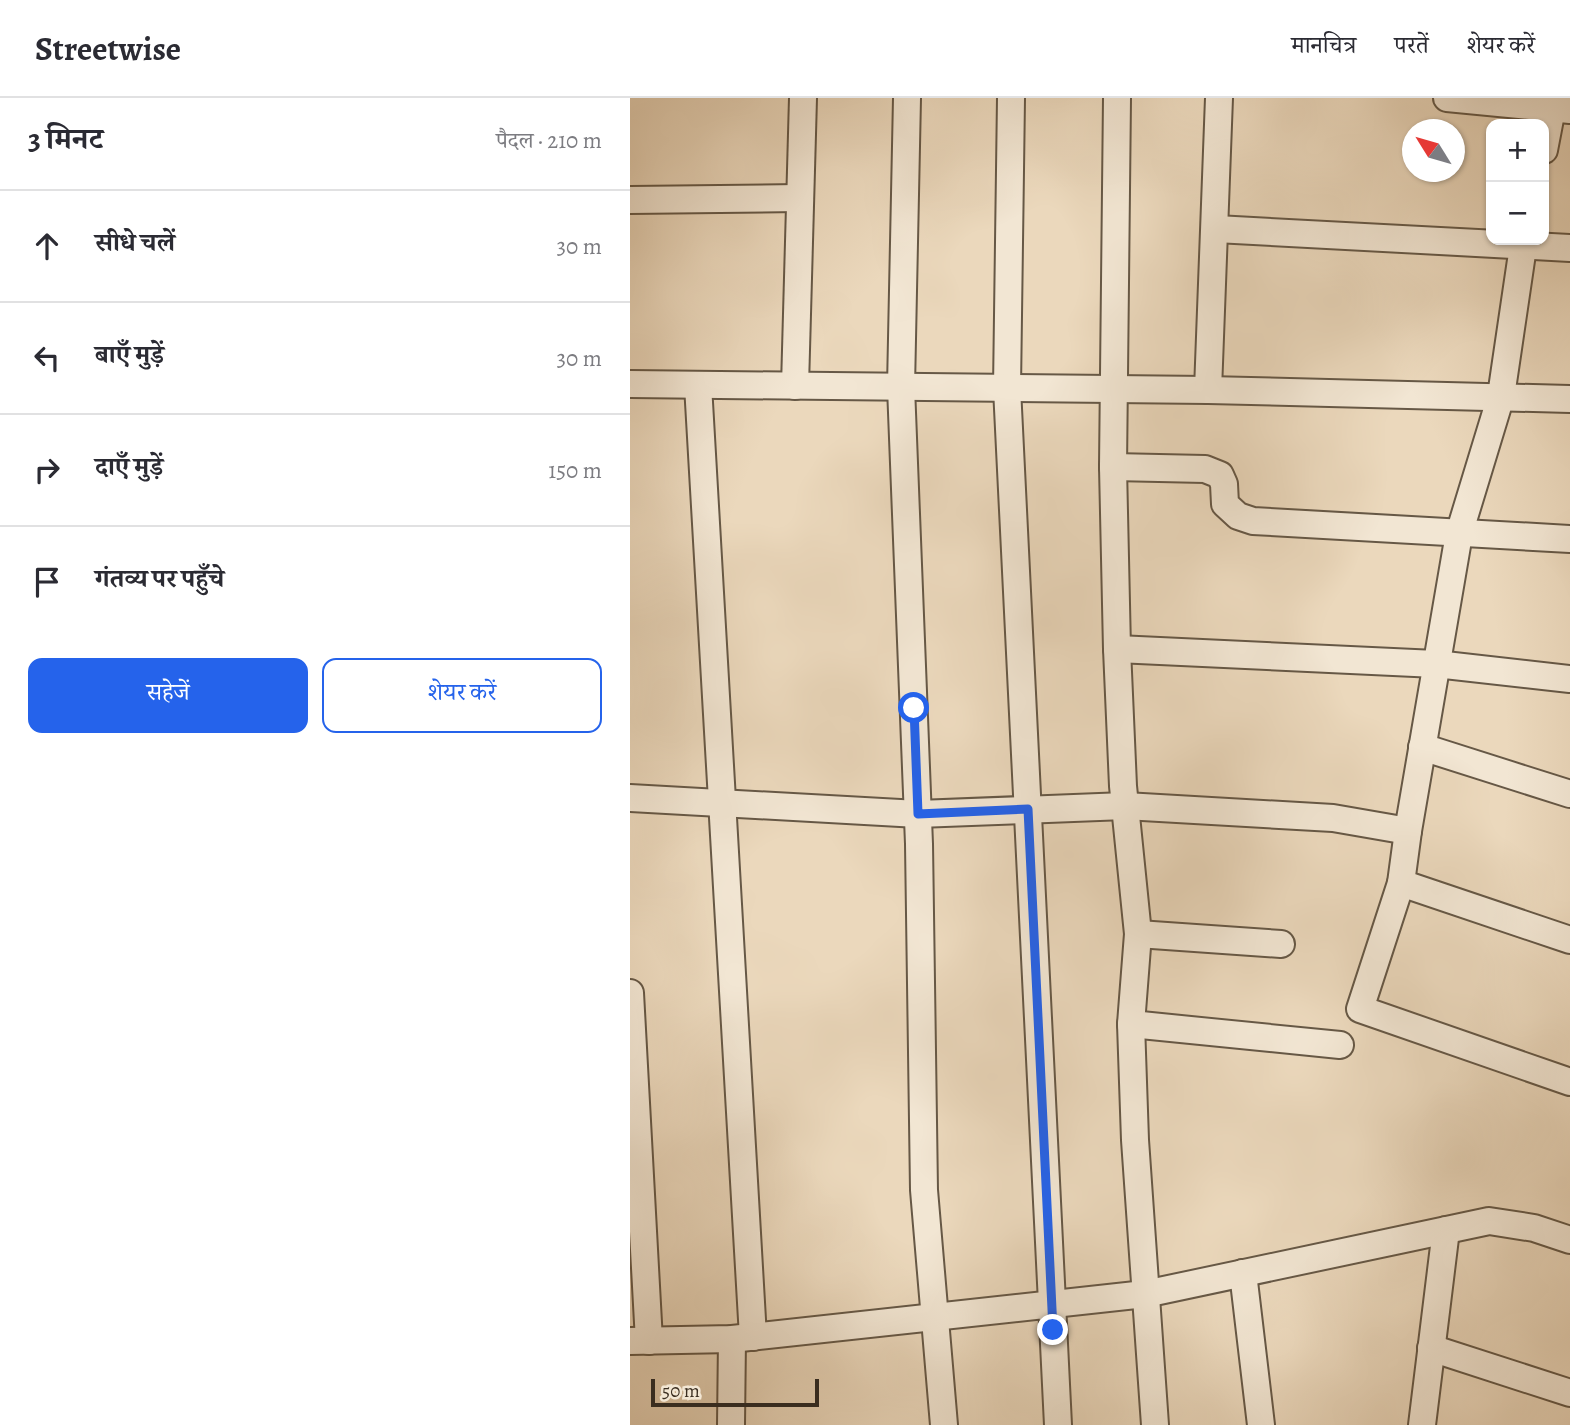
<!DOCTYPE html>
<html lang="hi">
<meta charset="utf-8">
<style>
:root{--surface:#fff;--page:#f2f2f3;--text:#2b2b33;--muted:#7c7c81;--line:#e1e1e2;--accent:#2563eb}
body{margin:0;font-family:Alegreya,"Noto Serif Devanagari",serif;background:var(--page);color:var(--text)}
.controls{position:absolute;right:21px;top:21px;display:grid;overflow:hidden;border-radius:14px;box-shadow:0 2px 5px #0004}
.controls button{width:63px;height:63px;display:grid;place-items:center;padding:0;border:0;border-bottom:2px solid var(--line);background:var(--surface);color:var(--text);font:35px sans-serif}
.compass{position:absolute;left:772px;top:21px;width:63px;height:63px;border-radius:50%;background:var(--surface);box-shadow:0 2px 5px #0004;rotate:307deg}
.scale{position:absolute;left:21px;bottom:18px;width:168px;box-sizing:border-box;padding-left:7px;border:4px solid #3a2d1f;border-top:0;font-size:19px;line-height:24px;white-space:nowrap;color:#3a2d1f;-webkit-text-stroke:5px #f2e6d3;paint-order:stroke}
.stop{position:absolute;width:21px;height:21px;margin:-16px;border:5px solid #2563eb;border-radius:50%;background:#fff}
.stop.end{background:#2563eb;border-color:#fff;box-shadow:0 2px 7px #0008}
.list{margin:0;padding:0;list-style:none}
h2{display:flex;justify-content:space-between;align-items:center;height:91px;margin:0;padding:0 28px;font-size:30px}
h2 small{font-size:23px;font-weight:400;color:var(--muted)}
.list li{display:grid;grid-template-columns:46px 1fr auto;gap:21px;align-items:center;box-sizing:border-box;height:112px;padding:0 28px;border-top:2px solid var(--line)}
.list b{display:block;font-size:26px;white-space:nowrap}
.list em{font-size:23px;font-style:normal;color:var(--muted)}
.actions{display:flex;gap:14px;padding:21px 28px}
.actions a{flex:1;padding:16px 0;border:2px solid var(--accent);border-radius:14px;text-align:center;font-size:24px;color:var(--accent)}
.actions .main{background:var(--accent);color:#fff}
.icon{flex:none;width:38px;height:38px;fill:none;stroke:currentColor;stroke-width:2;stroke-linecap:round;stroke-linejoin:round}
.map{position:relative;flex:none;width:940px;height:1327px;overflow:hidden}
header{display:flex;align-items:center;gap:42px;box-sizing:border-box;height:98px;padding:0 35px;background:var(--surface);border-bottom:2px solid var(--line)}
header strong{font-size:33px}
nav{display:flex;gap:38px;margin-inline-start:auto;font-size:24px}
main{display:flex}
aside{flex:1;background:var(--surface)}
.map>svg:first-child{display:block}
</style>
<header>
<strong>Streetwise</strong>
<nav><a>मानचित्र</a><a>परतें</a><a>शेयर करें</a></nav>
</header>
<main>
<aside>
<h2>3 मिनट<small>पैदल · 210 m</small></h2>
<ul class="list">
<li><svg class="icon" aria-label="ahead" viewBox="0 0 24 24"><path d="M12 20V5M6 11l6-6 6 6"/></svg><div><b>सीधे चलें</b></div><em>30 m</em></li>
<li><svg class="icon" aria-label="left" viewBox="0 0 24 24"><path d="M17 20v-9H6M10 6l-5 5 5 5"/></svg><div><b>बाएँ मुड़ें</b></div><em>30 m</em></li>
<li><svg class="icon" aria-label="right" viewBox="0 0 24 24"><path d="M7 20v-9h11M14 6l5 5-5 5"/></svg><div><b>दाएँ मुड़ें</b></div><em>150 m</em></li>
<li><svg class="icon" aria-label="arrive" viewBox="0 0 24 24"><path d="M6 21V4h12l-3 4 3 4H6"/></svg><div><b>गंतव्य पर पहुँचे</b></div></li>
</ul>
<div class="actions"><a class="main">सहेजें</a><a>शेयर करें</a></div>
</aside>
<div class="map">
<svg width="940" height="1327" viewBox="0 0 940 1327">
<rect width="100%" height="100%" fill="#ebd8bc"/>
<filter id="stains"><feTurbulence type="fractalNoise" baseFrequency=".00286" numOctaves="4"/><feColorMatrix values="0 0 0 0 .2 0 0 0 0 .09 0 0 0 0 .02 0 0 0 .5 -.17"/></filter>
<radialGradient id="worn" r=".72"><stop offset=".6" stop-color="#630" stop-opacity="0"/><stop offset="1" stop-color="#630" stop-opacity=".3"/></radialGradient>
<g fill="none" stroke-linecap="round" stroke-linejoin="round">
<!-- minor casing -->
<g stroke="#665846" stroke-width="30">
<g id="minor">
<polyline points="277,0 271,289 289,746 294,1092 314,1327"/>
<polyline points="381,0 377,290 428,1327"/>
<polyline points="487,0 483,369 487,551 493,688 508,836 501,926 505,1042 525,1327"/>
<polyline points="817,0 940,12"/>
<polyline points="914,52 924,0"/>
<polyline points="0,102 169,100"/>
<polyline points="586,131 940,150"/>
<polyline points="0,286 578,292 940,301"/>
<polyline points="68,287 123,1239"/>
<polyline points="165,288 173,0"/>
<polyline points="578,292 589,0"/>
<polyline points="483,369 575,371 590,377 594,386 595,406 608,418 623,423 940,441"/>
<polyline points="487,551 806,566 940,581"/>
<polyline points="792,649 940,696"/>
<polyline points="0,700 288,716 495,708 703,720 778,733 829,436 871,298 894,142"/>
<polyline points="778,733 771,785 940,842"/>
<polyline points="771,785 730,911 940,984"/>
<polyline points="508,836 651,846"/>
<polyline points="0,895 19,1243"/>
<polyline points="501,926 710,947"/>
<polyline points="613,1175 631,1327"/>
<polyline points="0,1243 102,1241 515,1196 859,1123 904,1130 940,1142"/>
<polyline points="801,1250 940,1295"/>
<polyline points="101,1327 102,1241"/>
<polyline points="792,1327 816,1132"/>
</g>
</g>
<!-- minor -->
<use href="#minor" stroke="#f2e6d3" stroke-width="26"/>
</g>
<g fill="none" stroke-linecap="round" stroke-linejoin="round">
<!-- route -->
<polyline stroke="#2563eb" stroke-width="9" points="284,610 288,716 398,711 423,1232"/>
</g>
<rect width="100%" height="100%" filter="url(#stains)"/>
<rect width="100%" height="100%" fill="url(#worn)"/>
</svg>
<div class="controls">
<button>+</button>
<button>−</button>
</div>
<svg class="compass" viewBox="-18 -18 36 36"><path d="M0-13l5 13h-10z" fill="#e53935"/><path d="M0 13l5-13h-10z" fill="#7c7c81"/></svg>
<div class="scale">50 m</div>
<div class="stop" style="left:284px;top:610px"></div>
<div class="stop end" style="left:423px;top:1232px"></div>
</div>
</main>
